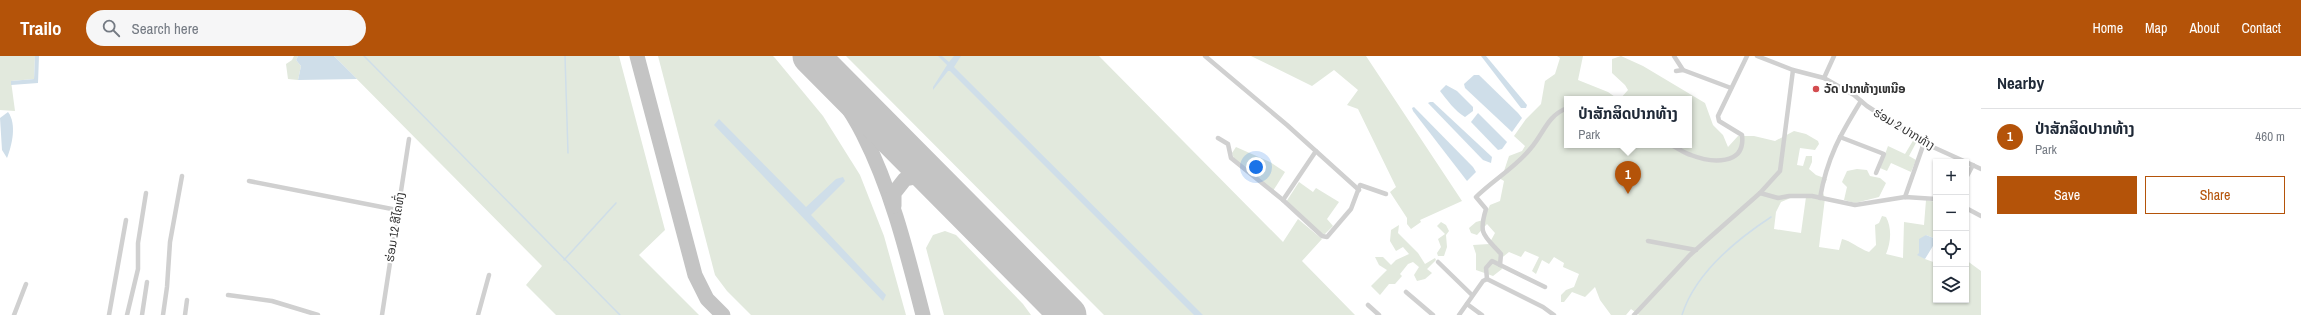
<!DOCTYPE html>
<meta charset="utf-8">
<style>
:root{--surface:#fff;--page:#f6f6f7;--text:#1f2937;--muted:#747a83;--line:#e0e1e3;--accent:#b45309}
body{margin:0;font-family:"Archivo Narrow","Noto Sans Lao",sans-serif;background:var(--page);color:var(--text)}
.controls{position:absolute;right:12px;bottom:12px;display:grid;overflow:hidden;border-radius:0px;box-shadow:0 1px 3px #0004}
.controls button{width:36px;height:36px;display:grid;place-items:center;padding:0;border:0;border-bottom:1px solid var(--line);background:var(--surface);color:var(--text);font:20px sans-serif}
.you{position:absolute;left:1256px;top:111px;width:14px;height:14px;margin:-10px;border:3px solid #fff;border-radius:50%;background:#1a73e8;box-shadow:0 0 0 6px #1a73e833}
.badge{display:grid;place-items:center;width:26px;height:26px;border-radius:50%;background:var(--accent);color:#fff;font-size:13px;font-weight:700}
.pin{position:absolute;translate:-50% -33px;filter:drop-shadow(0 1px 2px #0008)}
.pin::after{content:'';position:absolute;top:21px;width:14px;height:12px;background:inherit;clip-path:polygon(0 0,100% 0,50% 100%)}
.popup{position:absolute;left:1564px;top:40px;width:128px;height:52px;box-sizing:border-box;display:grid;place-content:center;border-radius:0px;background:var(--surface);filter:drop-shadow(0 1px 3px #0005);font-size:13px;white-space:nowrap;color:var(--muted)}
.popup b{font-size:15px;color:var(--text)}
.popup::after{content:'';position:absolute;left:50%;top:100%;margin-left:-8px;border:8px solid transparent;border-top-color:var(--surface)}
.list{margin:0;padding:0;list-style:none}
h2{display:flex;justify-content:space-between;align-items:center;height:52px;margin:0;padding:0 16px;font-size:17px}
h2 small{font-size:13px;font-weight:400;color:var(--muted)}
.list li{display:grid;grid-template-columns:26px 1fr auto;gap:12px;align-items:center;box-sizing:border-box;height:56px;padding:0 16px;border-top:1px solid var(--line)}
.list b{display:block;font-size:15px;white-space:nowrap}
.list p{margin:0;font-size:13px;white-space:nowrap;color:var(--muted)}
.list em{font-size:13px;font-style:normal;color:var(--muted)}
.actions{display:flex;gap:8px;padding:12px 16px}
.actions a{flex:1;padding:9px 0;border:1px solid var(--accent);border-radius:0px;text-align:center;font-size:14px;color:var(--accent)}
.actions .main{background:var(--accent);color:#fff}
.icon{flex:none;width:22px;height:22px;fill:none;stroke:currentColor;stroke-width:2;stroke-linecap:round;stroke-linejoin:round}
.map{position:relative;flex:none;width:1981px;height:259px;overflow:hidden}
header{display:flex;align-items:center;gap:24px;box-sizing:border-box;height:56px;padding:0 20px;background:var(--accent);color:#fff}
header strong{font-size:19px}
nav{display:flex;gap:22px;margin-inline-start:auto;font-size:14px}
.search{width:280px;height:36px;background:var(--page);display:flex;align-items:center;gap:10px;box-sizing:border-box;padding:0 14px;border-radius:22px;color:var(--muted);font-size:15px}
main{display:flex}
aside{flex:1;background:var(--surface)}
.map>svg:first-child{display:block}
</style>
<header>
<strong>Trailo</strong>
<div class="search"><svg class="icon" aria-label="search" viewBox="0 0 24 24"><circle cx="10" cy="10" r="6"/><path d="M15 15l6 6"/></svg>Search here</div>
<nav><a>Home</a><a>Map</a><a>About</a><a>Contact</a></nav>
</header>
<main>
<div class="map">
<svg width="1981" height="259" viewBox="0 0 1981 259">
<rect width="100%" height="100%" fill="#fff"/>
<!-- green -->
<g fill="#e2e9dd" fill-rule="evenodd">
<polygon points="0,0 35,0 34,23 11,25 15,55 0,54"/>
<polygon points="294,0 298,0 296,4 301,10 298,24 288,23 286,8 292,4"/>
<polygon points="334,0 619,0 665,174 639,199 699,259 556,259 526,229 542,210"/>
<polygon points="658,0 773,0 775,2 823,60 860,119 884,180 906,259 751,259 727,235 715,219"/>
<polygon points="846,0 1099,0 1283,186 1298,163 1322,183 1302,205 1355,259 1104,259"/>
<polygon points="1251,0 1366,0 1462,145 1420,164 1421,166 1411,173 1407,168 1407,162 1390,136 1396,131 1358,53 1347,49 1358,34 1334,14 1312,30"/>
<path d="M 1557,0 L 1583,0 L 1578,24 L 1608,36 L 1618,43 L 1567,43 L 1567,89 L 1689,89 L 1689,43 L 1620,43 L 1628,34 L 1625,29 L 1612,17 L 1612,3 L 1621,0 L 1643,10 L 1705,47 L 1713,69 L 1723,79 L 1728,91 L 1738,80 L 1754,80 L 1775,85 L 1794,75 L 1806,78 L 1818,85 L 1819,88 L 1815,94 L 1800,92 L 1797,109 L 1803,110 L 1806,100 L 1812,100 L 1812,106 L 1809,113 L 1816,119 L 1827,123 L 1822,134 L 1825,142 L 1819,191 L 1839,194 L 1842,183 C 1851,185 1858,192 1869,196 L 1876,189 L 1875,169 L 1879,167 L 1882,160 L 1886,161 C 1892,172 1891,186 1886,198 L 1903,202 L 1904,166 L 1924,169 L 1926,144 L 1936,146 L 1936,183 L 1926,179 L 1919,194 L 1925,203 L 1936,207 L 1936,244 L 1966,244 L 1966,204 L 1981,215 L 1981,259 L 1639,259 L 1631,253 L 1626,259 L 1611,259 L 1600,244 L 1595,231 L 1585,241 L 1572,236 L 1564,246 L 1561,246 L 1561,239 L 1566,234 L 1574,231 L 1579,218 L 1563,211 L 1564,207 L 1554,201 L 1549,208 L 1542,204 L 1536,218 L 1532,215 L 1539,201 L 1525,195 L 1521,201 L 1509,196 L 1499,204 L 1502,213 L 1493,220 L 1476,214 L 1476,198 L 1473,189 L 1489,188 L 1495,177 L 1487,168 L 1477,179 L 1471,177 L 1469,172 L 1476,166 L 1483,164 L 1490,149 L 1500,145 L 1504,125 L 1499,122 L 1503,118 L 1509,100 L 1522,95 L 1525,90 L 1514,80 L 1526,63 L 1541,48 L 1545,25 L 1555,18 L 1560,2 ZM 1793,141 L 1806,141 L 1801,177 L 1774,173 L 1776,156 L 1781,146 Z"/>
<polygon points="1914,83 1917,85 1909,100 1916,104 1911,116 1891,107 1887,115 1880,112 1888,90 1905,98"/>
<polygon points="1236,91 1270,106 1285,116 1273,135 1234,103 1232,97"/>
<polygon points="1857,113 1867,114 1870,120 1880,122 1886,127 1879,141 1855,147 1844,144 1847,131 1842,126 1847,115"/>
<polygon points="1299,126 1313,136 1316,132 1339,146 1327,163 1333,170 1325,178 1322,178 1286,146"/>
<polygon points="1441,166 1446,169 1449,175 1446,179 1447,191 1444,200 1438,200 1437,197 1441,191 1438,183 1445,178 1437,170"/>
<polygon points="1399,169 1398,177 1418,197 1425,208 1435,202 1436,204 1427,213 1432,217 1425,223 1417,225 1414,219 1419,211 1413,206 1408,208 1400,218 1402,220 1395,228 1389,228 1380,239 1371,230 1387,214 1379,209 1375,201 1383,201 1391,209 1396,204 1409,198 1403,191 1396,195 1390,185 1391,174"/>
<polygon points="945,175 956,179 1023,248 1031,259 944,259 926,192 933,179"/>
</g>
<!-- water -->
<g fill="#cfdee9">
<polygon points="35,0 39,0 38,27 11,29 11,25 34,23"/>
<polygon points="298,0 334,0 357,23 298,24 301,10 296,4"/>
<polygon points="938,0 942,0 949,6 954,0 961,0 954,11 1203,259 1194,259 950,15 948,15 933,34 933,31 947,9"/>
<polygon points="1481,0 1486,0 1527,49 1526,52 1521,52"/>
<polygon points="1474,19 1479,19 1518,57 1522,62 1512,76 1465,32 1464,28"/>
<path d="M 1446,29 L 1457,35 L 1473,51 L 1473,55 L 1465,61 C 1455,55 1447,44 1440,35 Z"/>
<polygon points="1430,46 1433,46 1492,101 1491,107 1483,104 1428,47"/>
<polygon points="1414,51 1473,111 1476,116 1467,125 1413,55 1412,52"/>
<path d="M 8,56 C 17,68 12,89 7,102 L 2,94 L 0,62 Z"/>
<polygon points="1478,57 1507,86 1502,93 1498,94 1471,66"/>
<polygon points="719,63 806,151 836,123 843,121 845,125 811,159 886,239 883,245 714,69"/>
<polygon points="1926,179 1936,183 1936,185 1925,203 1917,199 1919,197 1919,183"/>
</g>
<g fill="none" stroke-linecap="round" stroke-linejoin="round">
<!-- stream -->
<g stroke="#cfdee9" stroke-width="1.5">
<polyline points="364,0 620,259"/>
<polyline points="565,0 568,97"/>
<polyline points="564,204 616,147"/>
<path d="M 1682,259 C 1695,217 1736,184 1771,161"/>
</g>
<!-- taxiway -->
<g stroke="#c4c4c4" stroke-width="15">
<polyline points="637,0 695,219 707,243 723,259"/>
<path d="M 810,0 C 829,25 849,50 863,78 C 892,135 907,197 923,259"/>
<polyline points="894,150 894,137 905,123 921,120 937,127"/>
</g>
<!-- runway -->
<polyline stroke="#c4c4c4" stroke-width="37" points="811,0 1068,259"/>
<!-- street -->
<g stroke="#d0d0d0" stroke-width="4.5">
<polyline points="1205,0 1287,69 1359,134"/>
<polyline points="1674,0 1683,14 1731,32"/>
<polyline points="1757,0 1793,14 1824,22 1854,39 1867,50 1924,87 1966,106"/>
<polyline points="1676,15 1683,14"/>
<polyline points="1824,22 1834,0"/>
<polyline points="1840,81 1884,98 1876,117"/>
<polyline points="1218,82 1228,88 1231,102 1283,144"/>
<path d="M 1671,89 C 1678,92 1684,97 1691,99 C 1711,107 1746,110 1742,79 L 1719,65 L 1718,60 L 1747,0"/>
<polyline points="1316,95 1283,144 1322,180 1327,181 1351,153 1360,129 1386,138"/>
<polyline points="1966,106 1981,113"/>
<polyline points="1966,122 1973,109"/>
<polyline points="249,125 397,154"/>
<polyline points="1760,137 1778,142 1789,140 1812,140 1855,149 1905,141 1936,143"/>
<polyline points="1905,141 1924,87"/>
<path d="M 1820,142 C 1827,102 1840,79 1861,45"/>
<polyline points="1966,152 1981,160"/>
<polyline points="1648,185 1696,194"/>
<polyline points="1438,206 1472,239"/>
<path d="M 1500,209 L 1501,198 C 1484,179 1478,179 1486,153 L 1476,141 C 1493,124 1516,111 1531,92 C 1544,77 1547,60 1567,52"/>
<polyline points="1487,223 1486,212 1492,205 1545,231"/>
<polyline points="1406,236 1433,259"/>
<polyline points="228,239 272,245 318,259"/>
<polyline points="1467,248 1482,259"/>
<polyline points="1368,249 1379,259"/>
<polyline points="14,259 26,228"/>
<polyline points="109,259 126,164"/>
<polyline points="127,259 138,213 138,187 146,137"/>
<polyline points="142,259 147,226"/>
<polyline points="163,259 167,231 170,186 182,120"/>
<polyline points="185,259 187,244"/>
<polyline points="382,259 409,83"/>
<polyline points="478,259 489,219"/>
<polyline points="1459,259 1483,225 1487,223 1543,251 1554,259"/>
<polyline points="1634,259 1690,199 1760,137 1780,115 1793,14"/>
</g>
</g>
<!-- markers -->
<circle fill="#d34c4f" stroke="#fff" stroke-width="1.5" cx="1816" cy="33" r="4"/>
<g text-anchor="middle" stroke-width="4" stroke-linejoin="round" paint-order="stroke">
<!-- poi labels -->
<g font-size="12" font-weight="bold" fill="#333" stroke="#fff" text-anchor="start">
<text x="1824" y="37">ວັດ ປາກທ້າງເຫນືອ</text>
</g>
<!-- street labels -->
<g font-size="12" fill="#333" stroke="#fff">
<text transform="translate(1904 73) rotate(31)" y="4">ຮ່ອມ 2 ປາກທ້າງ</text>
<text transform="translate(395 171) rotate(-81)" y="4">ຮ່ອມ 12 ສີໄຄທົ່ງ</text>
</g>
</g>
</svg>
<div class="controls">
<button>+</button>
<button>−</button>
<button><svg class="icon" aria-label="locate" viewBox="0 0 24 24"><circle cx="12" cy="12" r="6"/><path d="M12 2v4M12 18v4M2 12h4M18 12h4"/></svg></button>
<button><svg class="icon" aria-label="layers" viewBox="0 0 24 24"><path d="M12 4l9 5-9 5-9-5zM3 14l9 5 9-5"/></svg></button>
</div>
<div class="you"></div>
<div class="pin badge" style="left:1628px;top:138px">1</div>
<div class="popup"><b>ປ່າສັກສິດປາກທ້າງ</b>Park</div>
</div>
<aside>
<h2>Nearby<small></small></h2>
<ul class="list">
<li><span class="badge">1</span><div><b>ປ່າສັກສິດປາກທ້າງ</b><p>Park</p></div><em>460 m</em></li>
</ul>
<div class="actions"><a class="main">Save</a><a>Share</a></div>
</aside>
</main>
